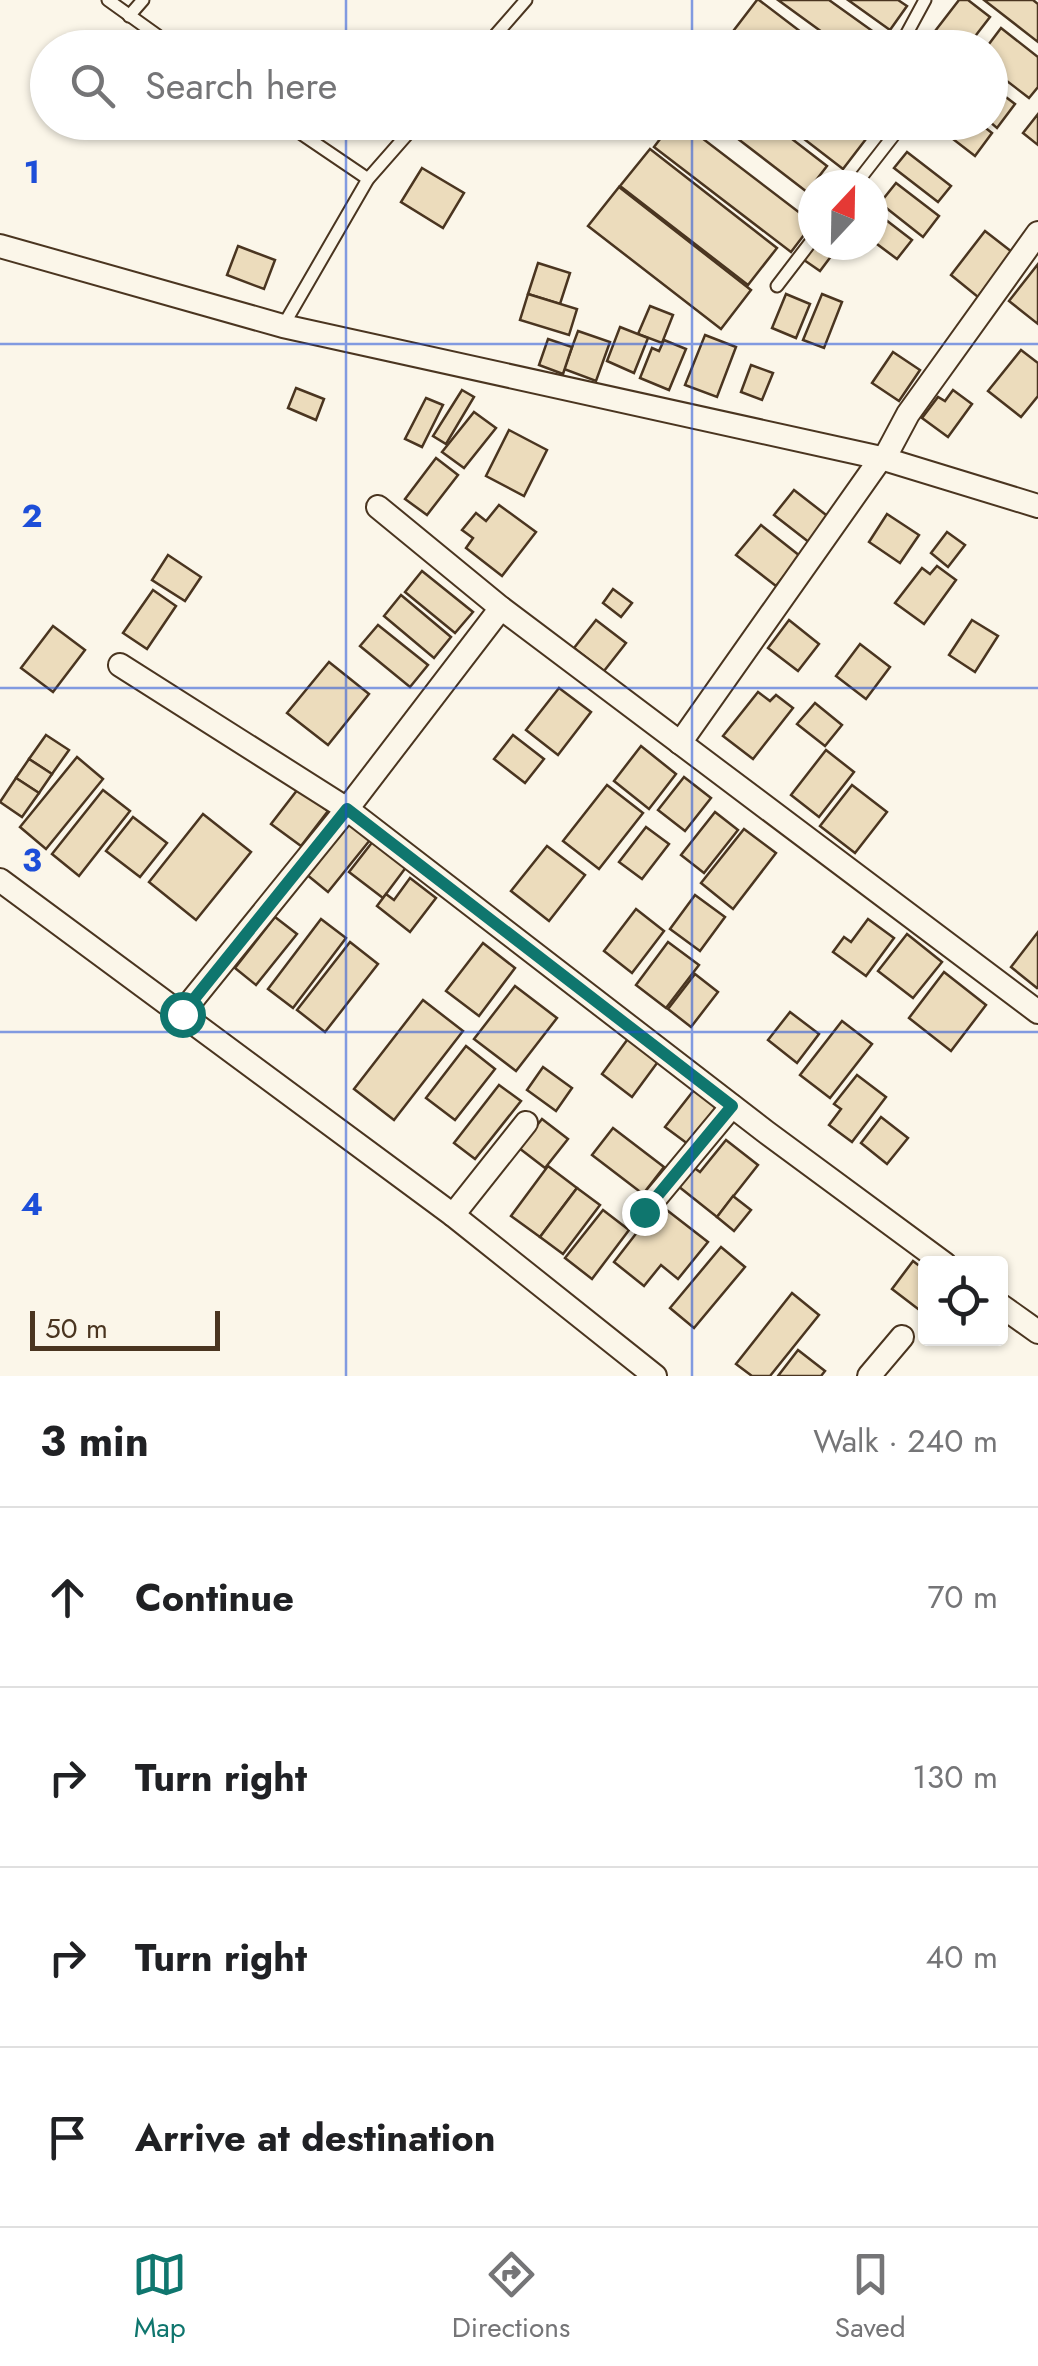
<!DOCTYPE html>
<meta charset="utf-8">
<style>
:root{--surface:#fff;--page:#f6f6f6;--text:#202124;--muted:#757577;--line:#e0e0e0;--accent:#0f766e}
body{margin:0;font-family:Jost,sans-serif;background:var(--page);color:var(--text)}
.controls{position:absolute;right:30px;bottom:30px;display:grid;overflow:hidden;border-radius:10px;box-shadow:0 2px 8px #0004}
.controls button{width:90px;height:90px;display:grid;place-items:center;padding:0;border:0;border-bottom:2px solid var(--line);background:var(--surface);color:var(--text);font:50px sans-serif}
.compass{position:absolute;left:798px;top:170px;width:90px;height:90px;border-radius:50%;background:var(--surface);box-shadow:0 2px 8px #0004;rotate:22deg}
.scale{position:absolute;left:30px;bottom:25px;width:190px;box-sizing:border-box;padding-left:10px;border:5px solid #4a3520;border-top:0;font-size:28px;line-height:35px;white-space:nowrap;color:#4a3520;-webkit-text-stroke:8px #fbf6e9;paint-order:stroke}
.stop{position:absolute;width:30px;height:30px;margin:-22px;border:8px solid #0f766e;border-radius:50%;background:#fff}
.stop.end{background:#0f766e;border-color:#fff;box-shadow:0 2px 10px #0008}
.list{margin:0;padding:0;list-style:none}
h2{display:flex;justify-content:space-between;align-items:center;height:130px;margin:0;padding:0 40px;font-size:42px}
h2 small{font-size:32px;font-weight:400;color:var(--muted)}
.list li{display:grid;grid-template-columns:65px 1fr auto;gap:30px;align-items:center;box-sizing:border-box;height:180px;padding:0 40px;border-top:2px solid var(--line)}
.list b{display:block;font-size:38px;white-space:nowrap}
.list em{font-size:32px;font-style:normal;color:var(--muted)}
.icon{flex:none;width:55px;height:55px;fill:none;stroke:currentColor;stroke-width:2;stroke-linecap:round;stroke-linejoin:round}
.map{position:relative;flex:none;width:1038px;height:1376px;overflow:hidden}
.search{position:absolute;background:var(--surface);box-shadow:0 2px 8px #0004;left:30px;right:30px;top:30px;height:110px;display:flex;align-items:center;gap:25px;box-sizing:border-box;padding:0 35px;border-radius:55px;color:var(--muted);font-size:38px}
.sheet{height:850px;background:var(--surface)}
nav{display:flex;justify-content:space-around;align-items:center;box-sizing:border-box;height:140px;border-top:2px solid var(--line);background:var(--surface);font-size:28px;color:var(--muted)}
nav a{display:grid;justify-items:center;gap:5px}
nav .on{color:var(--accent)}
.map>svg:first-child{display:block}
</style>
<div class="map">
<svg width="1038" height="1376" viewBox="0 0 1038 1376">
<rect width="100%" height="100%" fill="#fbf6e9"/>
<!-- building -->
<g fill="#ecdcbc" stroke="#4a3520" stroke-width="2.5">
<polygon points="757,0 759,0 822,48 757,48 734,30"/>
<polygon points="778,0 829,0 885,40 880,48 844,48"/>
<polygon points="848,0 898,0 907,6 890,30"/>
<polygon points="959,0 968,0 990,17 966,48 948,48 932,35"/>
<polygon points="984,0 1033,0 1038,4 1038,42"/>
<polygon points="1001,28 1038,57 1038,87 1029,98 990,68 990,48 986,48"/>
<polygon points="730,35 746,48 720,48"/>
<polygon points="990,85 1015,104 997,128 990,122"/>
<polygon points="1038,114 1038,145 1023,133"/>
<polygon points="673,122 681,122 813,223 791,252 654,147"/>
<polygon points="716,122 770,122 827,166 807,192"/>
<polygon points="782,122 844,122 866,139 843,169"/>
<polygon points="855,122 876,122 869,133"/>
<polygon points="945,122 978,122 992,133 975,156 940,129"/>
<polygon points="650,149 777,248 748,285 620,186"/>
<polygon points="907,152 951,186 938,202 894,168"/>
<polygon points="422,168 464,193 443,228 401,202"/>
<polygon points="896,183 939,216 923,237 880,203"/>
<polygon points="619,187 751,290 721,329 588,226"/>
<polygon points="873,210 912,240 897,259 873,241"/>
<polygon points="985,231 1012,252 978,297 951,275"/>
<polygon points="815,245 819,245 832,255 820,271 804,260"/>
<polygon points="238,246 275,260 264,289 227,275"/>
<polygon points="538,263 570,273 560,304 528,294"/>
<polygon points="1038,264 1038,324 1009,301"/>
<polygon points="528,294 577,309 569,335 520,320"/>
<polygon points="786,294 810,304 796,338 772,328"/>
<polygon points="822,294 842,302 824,348 803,340"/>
<polygon points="650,306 673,315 662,343 638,334"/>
<polygon points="620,327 648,338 634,373 607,361"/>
<polygon points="578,331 610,342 596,381 564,369"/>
<polygon points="705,335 736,347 717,397 685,385"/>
<polygon points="548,339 572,347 563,374 539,365"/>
<polygon points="664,340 686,349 669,390 640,378 652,348 659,351"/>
<polygon points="1021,350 1038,363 1038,396 1021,417 988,391"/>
<polygon points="893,352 920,370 899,401 872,383"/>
<polygon points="751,365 773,373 762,400 741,392"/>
<polygon points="296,388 324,399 316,420 288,408"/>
<polygon points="462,390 474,397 446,444 433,436"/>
<polygon points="953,390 972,404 948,437 922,418 938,397 945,401"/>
<polygon points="426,398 443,405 422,447 405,439"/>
<polygon points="474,412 496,428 464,468 442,452"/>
<polygon points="509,430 547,450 524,496 486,476"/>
<polygon points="436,458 458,475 427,515 405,499"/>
<polygon points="794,490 830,518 810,543 774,515"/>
<polygon points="499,505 536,532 502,576 466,548 473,538 462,530 476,513 486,521"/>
<polygon points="887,514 919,535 900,563 869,542"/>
<polygon points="761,525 800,556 776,586 736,555"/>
<polygon points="947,532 965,545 948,567 931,553"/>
<polygon points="168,555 201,577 185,601 152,580"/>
<polygon points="937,566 956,580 924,624 895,603 922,568 930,574"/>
<polygon points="422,571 473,612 455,633 405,592"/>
<polygon points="613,589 632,603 621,617 603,603"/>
<polygon points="153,590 176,606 147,649 123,633"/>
<polygon points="401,595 451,637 434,658 384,616"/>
<polygon points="596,620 626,643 604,671 574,648"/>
<polygon points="789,620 819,644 798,671 768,648"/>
<polygon points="972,620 998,636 975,672 949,655"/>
<polygon points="378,625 428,665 410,687 360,646"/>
<polygon points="53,626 85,650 53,692 21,668"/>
<polygon points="860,644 890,667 866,699 836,676"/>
<polygon points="329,662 369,694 328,745 287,713"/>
<polygon points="559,688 591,712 558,755 526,730"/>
<polygon points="758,692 770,701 776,695 793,708 753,759 723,736"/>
<polygon points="815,703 842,725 825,746 797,724"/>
<polygon points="46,735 69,750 52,774 29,759"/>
<polygon points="513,735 544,759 525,783 494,759"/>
<polygon points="641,746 676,774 649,809 614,781"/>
<polygon points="826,750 854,772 819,817 791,795"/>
<polygon points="77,757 103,779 46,849 20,827"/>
<polygon points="29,759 52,774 39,793 16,778"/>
<polygon points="684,777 711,798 685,831 658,810"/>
<polygon points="16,778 39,793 22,817 0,802"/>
<polygon points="607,785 643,813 599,869 563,841"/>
<polygon points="852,785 887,812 855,853 820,826"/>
<polygon points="298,789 328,811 301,846 271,824"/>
<polygon points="103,790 130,811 79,876 52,854"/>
<polygon points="715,812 738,830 704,873 681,855"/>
<polygon points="203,814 251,852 196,920 149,882"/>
<polygon points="133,817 167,843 140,877 106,851"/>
<polygon points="348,822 370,840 328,892 306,874"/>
<polygon points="646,827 669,844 642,879 619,862"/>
<polygon points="744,829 776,853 733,909 701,883"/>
<polygon points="374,840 407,866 383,898 349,872"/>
<polygon points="547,846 585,875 549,921 511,891"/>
<polygon points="410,878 436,898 410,932 377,906 386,894 394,900"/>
<polygon points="695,895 725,917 700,951 670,929"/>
<polygon points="636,909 664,931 632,973 604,951"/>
<polygon points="275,917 297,934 256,985 235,968"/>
<polygon points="321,919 346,938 293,1008 268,989"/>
<polygon points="868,919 894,938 866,976 833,952 844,937 851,942"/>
<polygon points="1038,932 1038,987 1037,988 1011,967"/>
<polygon points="907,934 942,962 913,998 878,971"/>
<polygon points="350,942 378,964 325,1032 297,1010"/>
<polygon points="668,942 699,965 666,1008 636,985"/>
<polygon points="483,943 515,968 479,1016 446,991"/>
<polygon points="944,972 986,1005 951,1051 909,1018"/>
<polygon points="695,974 718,992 691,1027 668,1009"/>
<polygon points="515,986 557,1018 516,1071 474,1039"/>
<polygon points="423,1000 463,1031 394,1120 354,1089"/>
<polygon points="790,1012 819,1034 797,1063 768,1040"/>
<polygon points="842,1021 872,1044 830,1098 800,1075"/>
<polygon points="630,1036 660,1059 632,1097 602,1074"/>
<polygon points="466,1046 495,1069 455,1120 426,1098"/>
<polygon points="543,1067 572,1088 556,1111 527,1090"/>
<polygon points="857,1075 886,1097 852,1142 829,1125 841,1109 834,1104"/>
<polygon points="499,1085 521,1101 475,1159 454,1143"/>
<polygon points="694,1090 720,1110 692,1147 665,1127"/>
<polygon points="881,1117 908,1138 887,1164 861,1143"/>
<polygon points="542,1119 568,1139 545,1168 519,1148"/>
<polygon points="613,1128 664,1167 643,1194 592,1155"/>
<polygon points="726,1140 758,1165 717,1217 678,1186 693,1167 700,1172"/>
<polygon points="548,1166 577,1188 540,1237 511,1216"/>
<polygon points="577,1188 600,1205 563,1254 540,1237"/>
<polygon points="733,1196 751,1210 734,1231 717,1217"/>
<polygon points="659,1204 708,1242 678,1279 661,1265 644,1286 614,1262"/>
<polygon points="603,1210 629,1230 592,1279 565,1258"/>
<polygon points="721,1247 745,1267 694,1328 670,1308"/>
<polygon points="913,1261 926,1271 926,1315 892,1289"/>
<polygon points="792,1293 819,1315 770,1376 752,1376 736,1364"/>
<polygon points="798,1350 825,1371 821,1376 778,1376"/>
</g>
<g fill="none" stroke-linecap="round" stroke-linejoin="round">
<!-- service casing -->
<g stroke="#4a3520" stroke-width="15">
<g id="service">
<polyline points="108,0 175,48"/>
<polyline points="129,16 143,0"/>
<polyline points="484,48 526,0"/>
<polyline points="899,48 925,0"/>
<polyline points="284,122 368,179"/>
<polyline points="855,185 904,122"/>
<polyline points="777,286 813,239"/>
<polyline points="283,326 368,179 418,122"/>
</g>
</g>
<!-- minor casing -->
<g stroke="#4a3520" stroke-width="26">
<g id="minor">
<polyline points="0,246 283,326 881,458 1038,506"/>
<polyline points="884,459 908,414 1038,233"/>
<polyline points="378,507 501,608 1038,1012"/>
<polyline points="120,665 347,809 766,1132 945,1264"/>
<polyline points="680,743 881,458"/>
<polyline points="0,880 453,1215 655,1376"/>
<polyline points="181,1014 347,809 501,608"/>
<polyline points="644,1212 732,1106"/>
<polyline points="453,1215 526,1123"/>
<polyline points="1000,1305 1038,1332"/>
<polyline points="869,1376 902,1337"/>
</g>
</g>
<!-- service -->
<use href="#service" stroke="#fbf6e9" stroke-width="11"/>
<!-- minor -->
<use href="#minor" stroke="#fbf6e9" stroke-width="22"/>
</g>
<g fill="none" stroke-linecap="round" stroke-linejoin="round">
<!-- route -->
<polyline stroke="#0f766e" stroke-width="12" points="182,1014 347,809 732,1106 644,1212"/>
</g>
<!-- grid -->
<path fill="none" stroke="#1d4ed8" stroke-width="2.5" stroke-opacity="0.55" d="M 346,0 L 346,48M 692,0 L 692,48M 346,122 L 346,1376M 692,122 L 692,1376M 0,344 L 1038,344M 0,688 L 1038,688M 0,1032 L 1038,1032"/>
<g font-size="32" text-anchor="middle" font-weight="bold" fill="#1d4ed8" stroke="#fbf6e9" stroke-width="8" stroke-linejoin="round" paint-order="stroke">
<text x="32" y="183">1</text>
<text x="32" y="527">2</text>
<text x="32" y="871">3</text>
<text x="32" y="1215">4</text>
</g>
</svg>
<div class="controls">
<button><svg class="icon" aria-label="locate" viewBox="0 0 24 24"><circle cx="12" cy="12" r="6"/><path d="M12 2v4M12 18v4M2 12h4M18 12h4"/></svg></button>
</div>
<svg class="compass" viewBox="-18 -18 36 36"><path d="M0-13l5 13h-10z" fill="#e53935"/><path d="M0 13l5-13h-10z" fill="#757577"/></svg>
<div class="scale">50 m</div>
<div class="stop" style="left:182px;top:1014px"></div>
<div class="stop end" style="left:644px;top:1212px"></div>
<div class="search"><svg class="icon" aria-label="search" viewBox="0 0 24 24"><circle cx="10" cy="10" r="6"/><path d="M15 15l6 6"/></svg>Search here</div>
</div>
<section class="sheet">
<h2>3 min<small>Walk · 240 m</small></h2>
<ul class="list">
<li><svg class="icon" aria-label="ahead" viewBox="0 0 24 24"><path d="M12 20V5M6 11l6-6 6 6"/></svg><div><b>Continue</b></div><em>70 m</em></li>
<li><svg class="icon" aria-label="right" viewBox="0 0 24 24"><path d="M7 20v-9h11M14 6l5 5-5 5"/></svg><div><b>Turn right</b></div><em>130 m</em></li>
<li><svg class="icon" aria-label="right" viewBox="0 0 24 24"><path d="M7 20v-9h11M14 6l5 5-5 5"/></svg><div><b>Turn right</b></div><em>40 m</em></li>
<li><svg class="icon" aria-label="arrive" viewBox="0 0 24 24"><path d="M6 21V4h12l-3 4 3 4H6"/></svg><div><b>Arrive at destination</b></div></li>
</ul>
</section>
<nav>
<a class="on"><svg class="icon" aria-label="map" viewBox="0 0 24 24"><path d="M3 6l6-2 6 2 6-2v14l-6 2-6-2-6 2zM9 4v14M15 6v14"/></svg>Map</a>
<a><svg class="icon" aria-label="directions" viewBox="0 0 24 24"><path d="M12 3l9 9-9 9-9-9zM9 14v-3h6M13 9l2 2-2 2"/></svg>Directions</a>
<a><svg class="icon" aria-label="saved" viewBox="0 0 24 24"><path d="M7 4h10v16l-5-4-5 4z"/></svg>Saved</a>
</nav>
